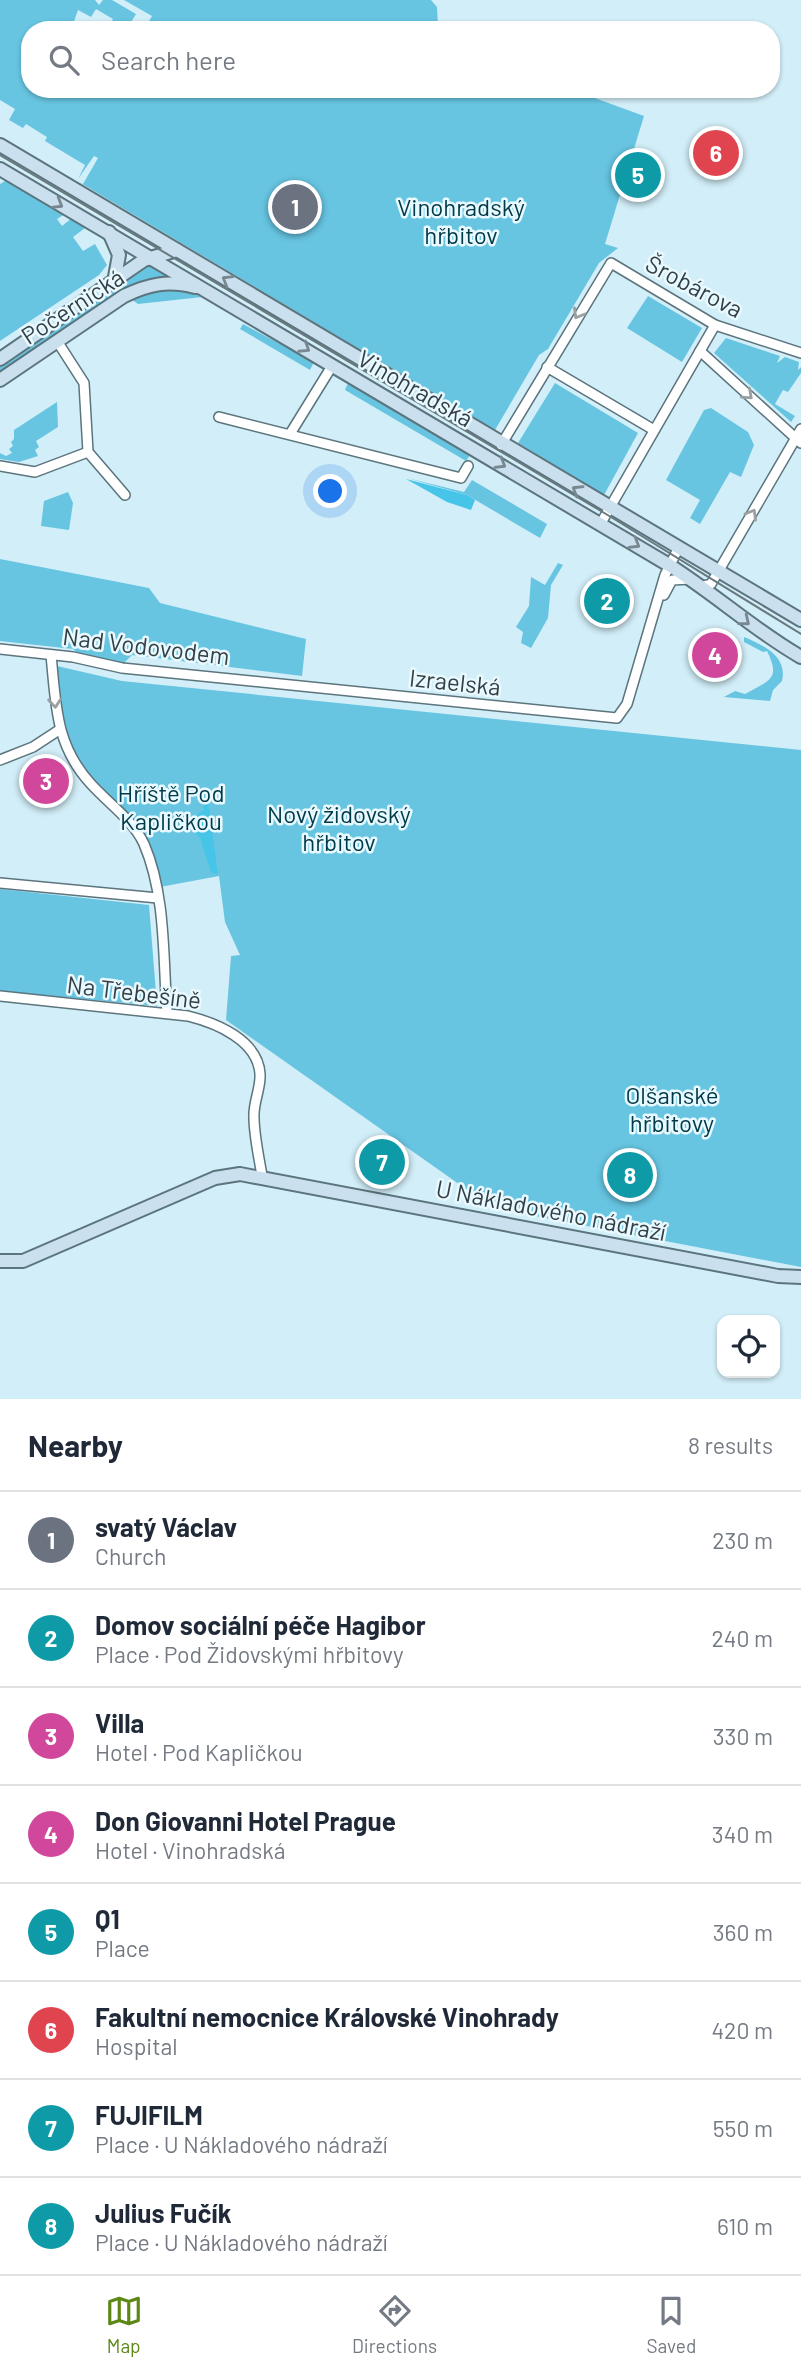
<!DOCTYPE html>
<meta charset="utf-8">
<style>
:root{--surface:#fff;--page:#f6f6f7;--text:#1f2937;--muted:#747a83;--line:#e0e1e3;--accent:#5c8716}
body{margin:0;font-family:Barlow,sans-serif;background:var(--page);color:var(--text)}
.controls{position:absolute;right:21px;bottom:21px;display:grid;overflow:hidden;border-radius:14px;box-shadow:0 2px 5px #0004}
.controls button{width:63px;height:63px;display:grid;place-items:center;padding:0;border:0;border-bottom:2px solid var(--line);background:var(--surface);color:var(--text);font:35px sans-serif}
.you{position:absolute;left:331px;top:492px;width:24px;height:24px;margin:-18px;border:5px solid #fff;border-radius:50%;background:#1a73e8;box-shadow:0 0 0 10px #1a73e833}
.badge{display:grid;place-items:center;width:46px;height:46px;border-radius:50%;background:var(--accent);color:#fff;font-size:23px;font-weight:700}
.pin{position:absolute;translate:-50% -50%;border:4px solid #fff;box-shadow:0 2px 7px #0006}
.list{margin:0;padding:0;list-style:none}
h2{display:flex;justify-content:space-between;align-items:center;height:91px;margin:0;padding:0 28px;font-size:30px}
h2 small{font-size:23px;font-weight:400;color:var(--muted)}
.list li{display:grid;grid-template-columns:46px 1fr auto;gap:21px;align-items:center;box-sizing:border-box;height:98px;padding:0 28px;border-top:2px solid var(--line)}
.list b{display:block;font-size:26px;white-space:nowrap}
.list p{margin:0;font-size:23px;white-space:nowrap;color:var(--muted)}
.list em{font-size:23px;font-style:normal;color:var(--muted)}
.icon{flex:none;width:38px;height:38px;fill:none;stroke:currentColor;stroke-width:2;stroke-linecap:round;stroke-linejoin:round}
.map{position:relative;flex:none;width:801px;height:1399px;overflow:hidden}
.search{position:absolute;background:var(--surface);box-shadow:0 2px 5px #0004;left:21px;right:21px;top:21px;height:77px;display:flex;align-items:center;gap:18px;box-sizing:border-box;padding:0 24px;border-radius:28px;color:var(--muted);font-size:26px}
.sheet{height:875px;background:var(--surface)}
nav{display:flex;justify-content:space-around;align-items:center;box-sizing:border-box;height:98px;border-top:2px solid var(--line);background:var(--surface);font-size:19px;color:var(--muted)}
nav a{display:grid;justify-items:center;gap:4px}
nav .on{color:var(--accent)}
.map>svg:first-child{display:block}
</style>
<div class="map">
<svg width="801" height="1399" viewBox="0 0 801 1399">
<rect width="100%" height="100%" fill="#d2eef8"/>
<!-- green -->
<g fill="#67c5e2" fill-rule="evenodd">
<path d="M 0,0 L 95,0 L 99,5 L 103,0 L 112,0 L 136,14 L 126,30 L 109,27 L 113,19 L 96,9 L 91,17 L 78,10 L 71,30 L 30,30 L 30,89 L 570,89 L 644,116 L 605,244 L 618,248 L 599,263 L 548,349 L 539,355 L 495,430 L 79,182 L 83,184 L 98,158 L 94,156 L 78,179 L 85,165 L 45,141 L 47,137 L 26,124 L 23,128 L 9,120 L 15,109 L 0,100 ZM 290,191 L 312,205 L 301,223 L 278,211 L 281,195 L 287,196 Z"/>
<polygon points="124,0 431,0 437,7 438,27 444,30 144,30 152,16"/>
<polygon points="7,180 65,214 57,219 62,226 72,218 85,228 73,237 83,251 95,244 107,265 99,275 0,341 0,184"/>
<polygon points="149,262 174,277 124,293 114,285"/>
<polygon points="110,288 120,295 0,377 0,363"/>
<polygon points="165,288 187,291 202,297 138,304 131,299"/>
<polygon points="648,296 702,328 682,362 627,328"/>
<polygon points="243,324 314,362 310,370 240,329"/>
<polygon points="726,338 780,356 777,363 785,357 799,362 798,370 801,367 801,373 788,392 783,390 775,404 795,416 791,422 714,353"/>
<polygon points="348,383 470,455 466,461 345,390"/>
<polygon points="555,383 638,433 604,495 518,443"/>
<polygon points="57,402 58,427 36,441 39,447 35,450 38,456 19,462 0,459 0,453 6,456 12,453 9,449 13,446 11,442 14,439 14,430"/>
<polygon points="711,408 748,432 754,445 741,477 730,472 700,524 690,518 700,500 666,480 704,410"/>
<polygon points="407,478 464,492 472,480 547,524 540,538 467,495"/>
<polygon points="68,492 73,503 69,530 41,526 44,501"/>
<polygon points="0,559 149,588 160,603 306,639 302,676 132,655 123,664 79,655 73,649 0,641"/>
<polygon points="558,563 563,565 551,585 548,618 531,648 521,643 523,632 516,627 529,606 531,577 545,585"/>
<path d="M 744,637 C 763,645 788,656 782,681 L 773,690 L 770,701 L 724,697 L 735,691 L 745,694 C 770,680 781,679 767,651 L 763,652 L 744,642 Z"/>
<polygon points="57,666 122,681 801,750 801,1267 509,1211 483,1201 226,1020 231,956 240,955 225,922 219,876 160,887 147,839 139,827 89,778 65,736"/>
<polygon points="0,889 149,905 157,1006 0,991"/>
</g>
<!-- forest -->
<g fill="#47c5e9">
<polygon points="406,479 467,495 475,500 471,510 447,502"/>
<polygon points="202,799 208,800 218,875 211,872 200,838 190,826 195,816 204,810"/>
</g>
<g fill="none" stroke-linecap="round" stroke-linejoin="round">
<!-- street casing -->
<g stroke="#5b747d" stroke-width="12">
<g id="street">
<polyline points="57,341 84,383 88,452 125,495"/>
<polyline points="700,351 801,443"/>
<polyline points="547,367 654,430"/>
<polyline points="219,417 461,478 468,466"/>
<polyline points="290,434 332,366"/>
<polyline points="501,445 611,263 715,325 801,353"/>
<polyline points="0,466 35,472 88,452"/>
<polyline points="601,523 715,325"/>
<polyline points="703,586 711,584 801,429"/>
<polyline points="664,595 672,580 690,579"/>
<polyline points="0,649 73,657 122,668 617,718 627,704 665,575 678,549"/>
<path d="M 51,655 C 56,704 55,745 91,784 C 108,803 133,820 144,844 C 166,895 163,958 167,1013"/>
<polyline points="0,760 33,747 59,730"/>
<polyline points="0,883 158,898"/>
<path d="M 0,996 L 188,1016 C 216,1023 258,1040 260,1074 C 261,1088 253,1103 254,1117 C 254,1136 259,1157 262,1176"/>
</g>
</g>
<!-- secondary casing -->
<g stroke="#5b747d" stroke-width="16">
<g id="secondary">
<polyline points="0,145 801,620"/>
<path d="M 0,169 L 669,565 C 715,594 754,630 801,657"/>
<polyline points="109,232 119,255 114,282"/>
<polyline points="0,359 144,260 177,250"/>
<path d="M 0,380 L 124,296 C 149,284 168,280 195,287"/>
<polyline points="0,1261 23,1261 215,1178 240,1174 778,1276 801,1277"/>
</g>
</g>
<!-- street -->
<use href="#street" stroke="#fff" stroke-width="9"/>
<!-- secondary -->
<use href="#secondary" stroke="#cae0ee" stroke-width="12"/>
<!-- tram -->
<polyline stroke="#68797f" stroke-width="2" points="0,155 606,514 801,634"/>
</g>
<!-- one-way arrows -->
<defs><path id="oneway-chevron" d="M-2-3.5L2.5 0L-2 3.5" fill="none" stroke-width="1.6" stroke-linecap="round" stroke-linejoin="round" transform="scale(1.75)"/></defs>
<g stroke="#788790">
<use href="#oneway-chevron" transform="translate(58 204) rotate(31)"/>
<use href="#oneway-chevron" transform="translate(227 280) rotate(-149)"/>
<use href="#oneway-chevron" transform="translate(305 348) rotate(33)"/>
<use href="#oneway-chevron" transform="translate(501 464) rotate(31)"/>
<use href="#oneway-chevron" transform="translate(577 490) rotate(-149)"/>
<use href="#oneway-chevron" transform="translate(635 544) rotate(31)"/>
<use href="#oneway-chevron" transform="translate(745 621) rotate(39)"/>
</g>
<g stroke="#9a9fa1">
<use href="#oneway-chevron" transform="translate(578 314) rotate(120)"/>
<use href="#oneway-chevron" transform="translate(748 395) rotate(42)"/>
<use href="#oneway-chevron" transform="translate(752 514) rotate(-60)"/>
<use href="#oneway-chevron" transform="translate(55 703) rotate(85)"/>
</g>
<g text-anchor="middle" stroke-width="5" stroke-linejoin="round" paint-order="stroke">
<!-- park labels -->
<g font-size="24" fill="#003947" stroke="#e8f9ff">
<text x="461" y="216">Vinohradský<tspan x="461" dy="28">hřbitov</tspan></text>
<text x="171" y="802">Hříště Pod<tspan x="171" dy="28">Kapličkou</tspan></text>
<text x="339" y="823">Nový židovský<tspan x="339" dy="28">hřbitov</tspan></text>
<text x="672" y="1104">Olšanské<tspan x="672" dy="28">hřbitovy</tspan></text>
</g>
<!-- street labels -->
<g font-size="24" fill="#343f43" stroke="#e8f9ff">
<text transform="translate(694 287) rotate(28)" y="8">Šrobárova</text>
<text transform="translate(73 307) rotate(-33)" y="8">Počernická</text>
<text transform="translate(415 389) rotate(30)" y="8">Vinohradská</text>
<text transform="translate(146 647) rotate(7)" y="8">Nad Vodovodem</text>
<text transform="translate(455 683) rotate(6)" y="8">Izraelská</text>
<text transform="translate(134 993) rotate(7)" y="8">Na Třebešíně</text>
<text transform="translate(551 1211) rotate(11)" y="8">U Nákladového nádraží</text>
</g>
</g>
</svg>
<div class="controls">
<button><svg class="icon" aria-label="locate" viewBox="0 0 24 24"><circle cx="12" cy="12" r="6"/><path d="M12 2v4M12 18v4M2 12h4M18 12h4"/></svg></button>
</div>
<div class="you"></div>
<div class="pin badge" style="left:295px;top:207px;background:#6b7280">1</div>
<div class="pin badge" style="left:607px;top:601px;background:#0f9aa8">2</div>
<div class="pin badge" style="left:46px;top:781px;background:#d1479c">3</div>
<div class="pin badge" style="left:715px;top:655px;background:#d1479c">4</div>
<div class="pin badge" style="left:638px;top:175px;background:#0f9aa8">5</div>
<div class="pin badge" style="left:716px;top:153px;background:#e0444e">6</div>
<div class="pin badge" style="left:382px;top:1162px;background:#0f9aa8">7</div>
<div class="pin badge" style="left:630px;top:1175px;background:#0f9aa8">8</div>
<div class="search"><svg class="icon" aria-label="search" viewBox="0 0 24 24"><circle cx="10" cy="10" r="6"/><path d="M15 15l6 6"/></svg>Search here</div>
</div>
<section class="sheet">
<h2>Nearby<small>8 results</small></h2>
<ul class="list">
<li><span class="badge" style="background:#6b7280">1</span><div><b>svatý Václav</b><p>Church</p></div><em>230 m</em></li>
<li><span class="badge" style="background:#0f9aa8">2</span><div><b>Domov sociální péče Hagibor</b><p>Place · Pod Židovskými hřbitovy</p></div><em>240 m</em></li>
<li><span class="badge" style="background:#d1479c">3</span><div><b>Villa</b><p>Hotel · Pod Kapličkou</p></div><em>330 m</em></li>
<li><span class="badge" style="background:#d1479c">4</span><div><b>Don Giovanni Hotel Prague</b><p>Hotel · Vinohradská</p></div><em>340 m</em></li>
<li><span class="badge" style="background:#0f9aa8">5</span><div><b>Q1</b><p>Place</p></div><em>360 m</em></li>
<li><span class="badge" style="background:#e0444e">6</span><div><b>Fakultní nemocnice Královské Vinohrady</b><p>Hospital</p></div><em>420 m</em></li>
<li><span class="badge" style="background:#0f9aa8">7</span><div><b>FUJIFILM</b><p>Place · U Nákladového nádraží</p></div><em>550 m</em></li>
<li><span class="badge" style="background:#0f9aa8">8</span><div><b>Julius Fučík</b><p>Place · U Nákladového nádraží</p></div><em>610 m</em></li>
</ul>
</section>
<nav>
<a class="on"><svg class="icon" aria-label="map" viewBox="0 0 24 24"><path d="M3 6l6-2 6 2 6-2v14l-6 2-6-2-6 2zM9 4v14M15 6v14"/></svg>Map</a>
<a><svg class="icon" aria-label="directions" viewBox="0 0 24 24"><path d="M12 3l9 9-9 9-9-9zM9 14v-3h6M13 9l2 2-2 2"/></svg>Directions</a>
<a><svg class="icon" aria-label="saved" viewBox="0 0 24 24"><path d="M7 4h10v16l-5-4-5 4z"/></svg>Saved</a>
</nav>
